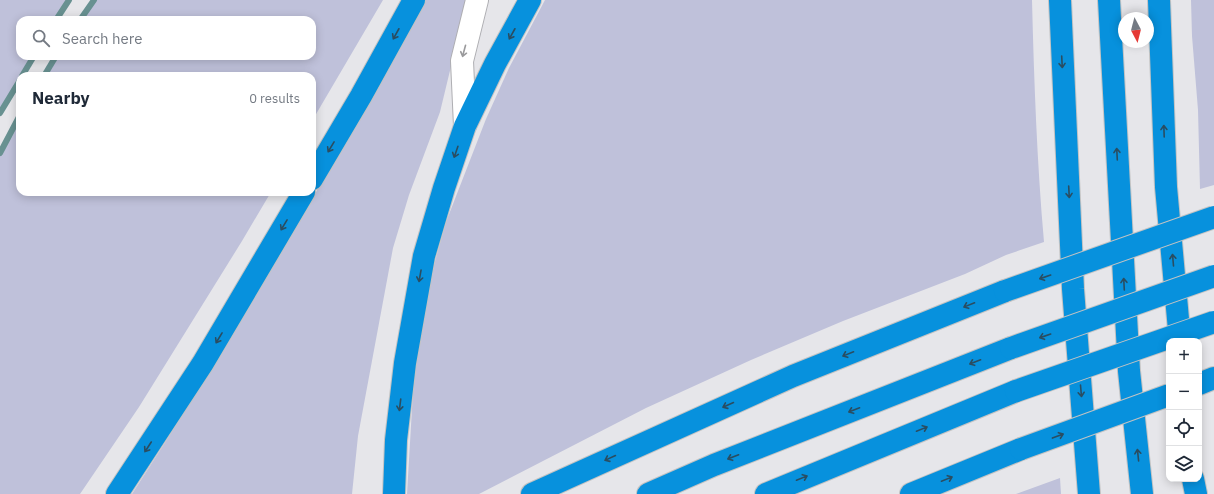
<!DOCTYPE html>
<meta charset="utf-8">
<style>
:root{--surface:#fff;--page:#f6f6f7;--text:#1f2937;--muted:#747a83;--line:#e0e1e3}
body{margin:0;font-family:"IBM Plex Sans",sans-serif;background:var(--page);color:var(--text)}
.controls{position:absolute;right:12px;bottom:12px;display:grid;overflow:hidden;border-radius:8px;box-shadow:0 2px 10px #0003}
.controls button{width:36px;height:36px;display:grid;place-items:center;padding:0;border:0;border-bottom:1px solid var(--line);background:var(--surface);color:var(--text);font:20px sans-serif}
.compass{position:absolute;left:1118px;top:12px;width:36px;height:36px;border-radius:50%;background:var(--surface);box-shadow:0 2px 10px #0003;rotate:173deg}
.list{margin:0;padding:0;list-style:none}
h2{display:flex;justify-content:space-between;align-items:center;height:52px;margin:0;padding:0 16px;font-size:17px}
h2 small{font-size:13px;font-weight:400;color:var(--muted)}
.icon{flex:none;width:22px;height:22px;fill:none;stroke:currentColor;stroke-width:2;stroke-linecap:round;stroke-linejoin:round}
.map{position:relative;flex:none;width:1214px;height:494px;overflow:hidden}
.search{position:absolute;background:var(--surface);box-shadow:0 2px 10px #0003;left:16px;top:16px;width:300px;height:44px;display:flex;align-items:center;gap:10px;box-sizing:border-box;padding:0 14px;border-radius:12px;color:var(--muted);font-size:15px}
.panel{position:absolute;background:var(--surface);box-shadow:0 2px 10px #0003;left:16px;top:72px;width:300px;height:124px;border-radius:12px}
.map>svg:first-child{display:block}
</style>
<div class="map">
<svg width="1214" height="494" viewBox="0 0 1214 494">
<rect width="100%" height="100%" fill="#e6e6ea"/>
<!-- green -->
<g fill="#bfc1da">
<polygon points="0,0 69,0 56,20 20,20 20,56 34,56 22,76 20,76 20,80 0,113"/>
<polygon points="93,0 383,0 312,121 312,76 44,76 56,56 312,56 312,20 79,20"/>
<path d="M 426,0 L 467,0 L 440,112 L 409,195 L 393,248 L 358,436 L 352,494 L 132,494 C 237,333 331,167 426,0 Z"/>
<path d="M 545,0 L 1032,0 C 1034,81 1037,162 1044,242 L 1006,255 L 965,274 L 843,321 L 751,360 L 646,408 L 479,494 L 407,494 L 415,357 L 429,283 L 446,222 L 486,119 L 509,68 Z"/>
<polygon points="1191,0 1214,0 1214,185 1200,189 1198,110 1192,36"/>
<polygon points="20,115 20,192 271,192 242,241 139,407 80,494 0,494 0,153"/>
<polygon points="1060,478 1061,494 1016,494"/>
</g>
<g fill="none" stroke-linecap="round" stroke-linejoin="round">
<!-- stream -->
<g stroke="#689191" stroke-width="6">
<polyline points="56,20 69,0"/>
<polyline points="80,20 94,0"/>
<polyline points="22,76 34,56"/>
<polyline points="44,76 56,56"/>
<polyline points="0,113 20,80"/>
<polyline points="0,153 20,115"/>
</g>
<!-- minor casing -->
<g stroke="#aeaeb2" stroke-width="24">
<polyline id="minor" points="465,126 462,61 477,0"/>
</g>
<!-- highway casing -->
<g stroke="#c3c3c3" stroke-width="24">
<g id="highway">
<polyline points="1060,0 1073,289 1089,494"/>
<polyline points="1109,0 1129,371 1142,494"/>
<polyline points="1159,0 1166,187 1180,341"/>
<polyline points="312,179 361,96 414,0"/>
<polyline points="1199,384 1214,378"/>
<polyline points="1193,479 1196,494"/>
<polyline points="117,494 203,363 304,192"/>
<polyline points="394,494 396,440 405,363 424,256 444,188 465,126 495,64 530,0"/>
<polyline points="532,494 793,376 1005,291"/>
<polyline points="648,494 714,465 1011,348"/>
<polyline points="766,494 1016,391"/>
<polyline points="911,494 1021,449"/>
</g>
</g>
<!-- minor -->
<use href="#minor" stroke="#fff" stroke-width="22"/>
<!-- highway -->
<use href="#highway" stroke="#0791dd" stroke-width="22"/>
<!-- highway-bridge casing -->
<g stroke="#c3c3c3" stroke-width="24" stroke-linecap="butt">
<g id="highway-bridge">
<polyline points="1005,291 1214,217"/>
<polyline points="1011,348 1214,276"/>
<polyline points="1016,391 1214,322"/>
<polyline points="1021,449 1169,395"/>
</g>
</g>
<!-- highway-bridge -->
<use href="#highway-bridge" stroke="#0791dd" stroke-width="22"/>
</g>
<!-- one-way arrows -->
<defs><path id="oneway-shaft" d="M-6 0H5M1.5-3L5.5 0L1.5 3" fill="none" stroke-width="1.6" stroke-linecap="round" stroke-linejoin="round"/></defs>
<g stroke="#2a4d61">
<use href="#oneway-shaft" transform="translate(396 34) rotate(119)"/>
<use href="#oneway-shaft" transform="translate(512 34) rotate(119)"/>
<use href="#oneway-shaft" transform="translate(1062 62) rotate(87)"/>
<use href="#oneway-shaft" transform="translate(1164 131) rotate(-92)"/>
<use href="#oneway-shaft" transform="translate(331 147) rotate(121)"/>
<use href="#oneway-shaft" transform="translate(456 152) rotate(109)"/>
<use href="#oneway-shaft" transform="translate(1117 154) rotate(-93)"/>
<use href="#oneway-shaft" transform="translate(1069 192) rotate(87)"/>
<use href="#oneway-shaft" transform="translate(284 225) rotate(121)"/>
<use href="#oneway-shaft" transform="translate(1173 260) rotate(-95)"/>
<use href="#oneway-shaft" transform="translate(420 276) rotate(100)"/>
<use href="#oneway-shaft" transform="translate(1045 277) rotate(161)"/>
<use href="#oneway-shaft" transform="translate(1124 284) rotate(-93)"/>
<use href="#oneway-shaft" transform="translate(969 305) rotate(158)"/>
<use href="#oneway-shaft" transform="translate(1045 336) rotate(161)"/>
<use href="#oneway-shaft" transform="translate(219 338) rotate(121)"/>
<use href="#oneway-shaft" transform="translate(848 354) rotate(158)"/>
<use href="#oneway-shaft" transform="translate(975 362) rotate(159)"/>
<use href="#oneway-shaft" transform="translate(1081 391) rotate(85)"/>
<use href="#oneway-shaft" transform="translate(400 405) rotate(97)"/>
<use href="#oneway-shaft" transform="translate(728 405) rotate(156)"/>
<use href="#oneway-shaft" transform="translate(854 410) rotate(159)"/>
<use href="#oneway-shaft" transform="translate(922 429) rotate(-22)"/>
<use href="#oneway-shaft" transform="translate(1058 436) rotate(-20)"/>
<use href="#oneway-shaft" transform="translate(148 447) rotate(123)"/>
<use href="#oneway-shaft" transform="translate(1138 455) rotate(-96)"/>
<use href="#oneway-shaft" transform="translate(733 457) rotate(159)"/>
<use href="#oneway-shaft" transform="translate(610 458) rotate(155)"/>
<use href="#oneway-shaft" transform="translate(802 478) rotate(-22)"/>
<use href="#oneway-shaft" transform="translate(947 479) rotate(-22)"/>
</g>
<use stroke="#9a9a9c" href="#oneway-shaft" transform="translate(464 51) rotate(105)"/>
</svg>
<div class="controls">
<button>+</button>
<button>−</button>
<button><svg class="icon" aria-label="locate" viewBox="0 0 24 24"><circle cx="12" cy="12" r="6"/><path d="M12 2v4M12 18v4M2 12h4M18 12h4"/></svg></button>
<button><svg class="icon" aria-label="layers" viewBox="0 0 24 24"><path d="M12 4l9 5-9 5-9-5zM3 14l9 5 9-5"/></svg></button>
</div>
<svg class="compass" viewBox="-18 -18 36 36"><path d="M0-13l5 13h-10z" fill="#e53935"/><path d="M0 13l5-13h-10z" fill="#747a83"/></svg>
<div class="search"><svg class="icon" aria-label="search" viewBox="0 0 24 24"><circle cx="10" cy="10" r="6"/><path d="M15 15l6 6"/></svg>Search here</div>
<section class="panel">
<h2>Nearby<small>0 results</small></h2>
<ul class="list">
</ul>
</section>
</div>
